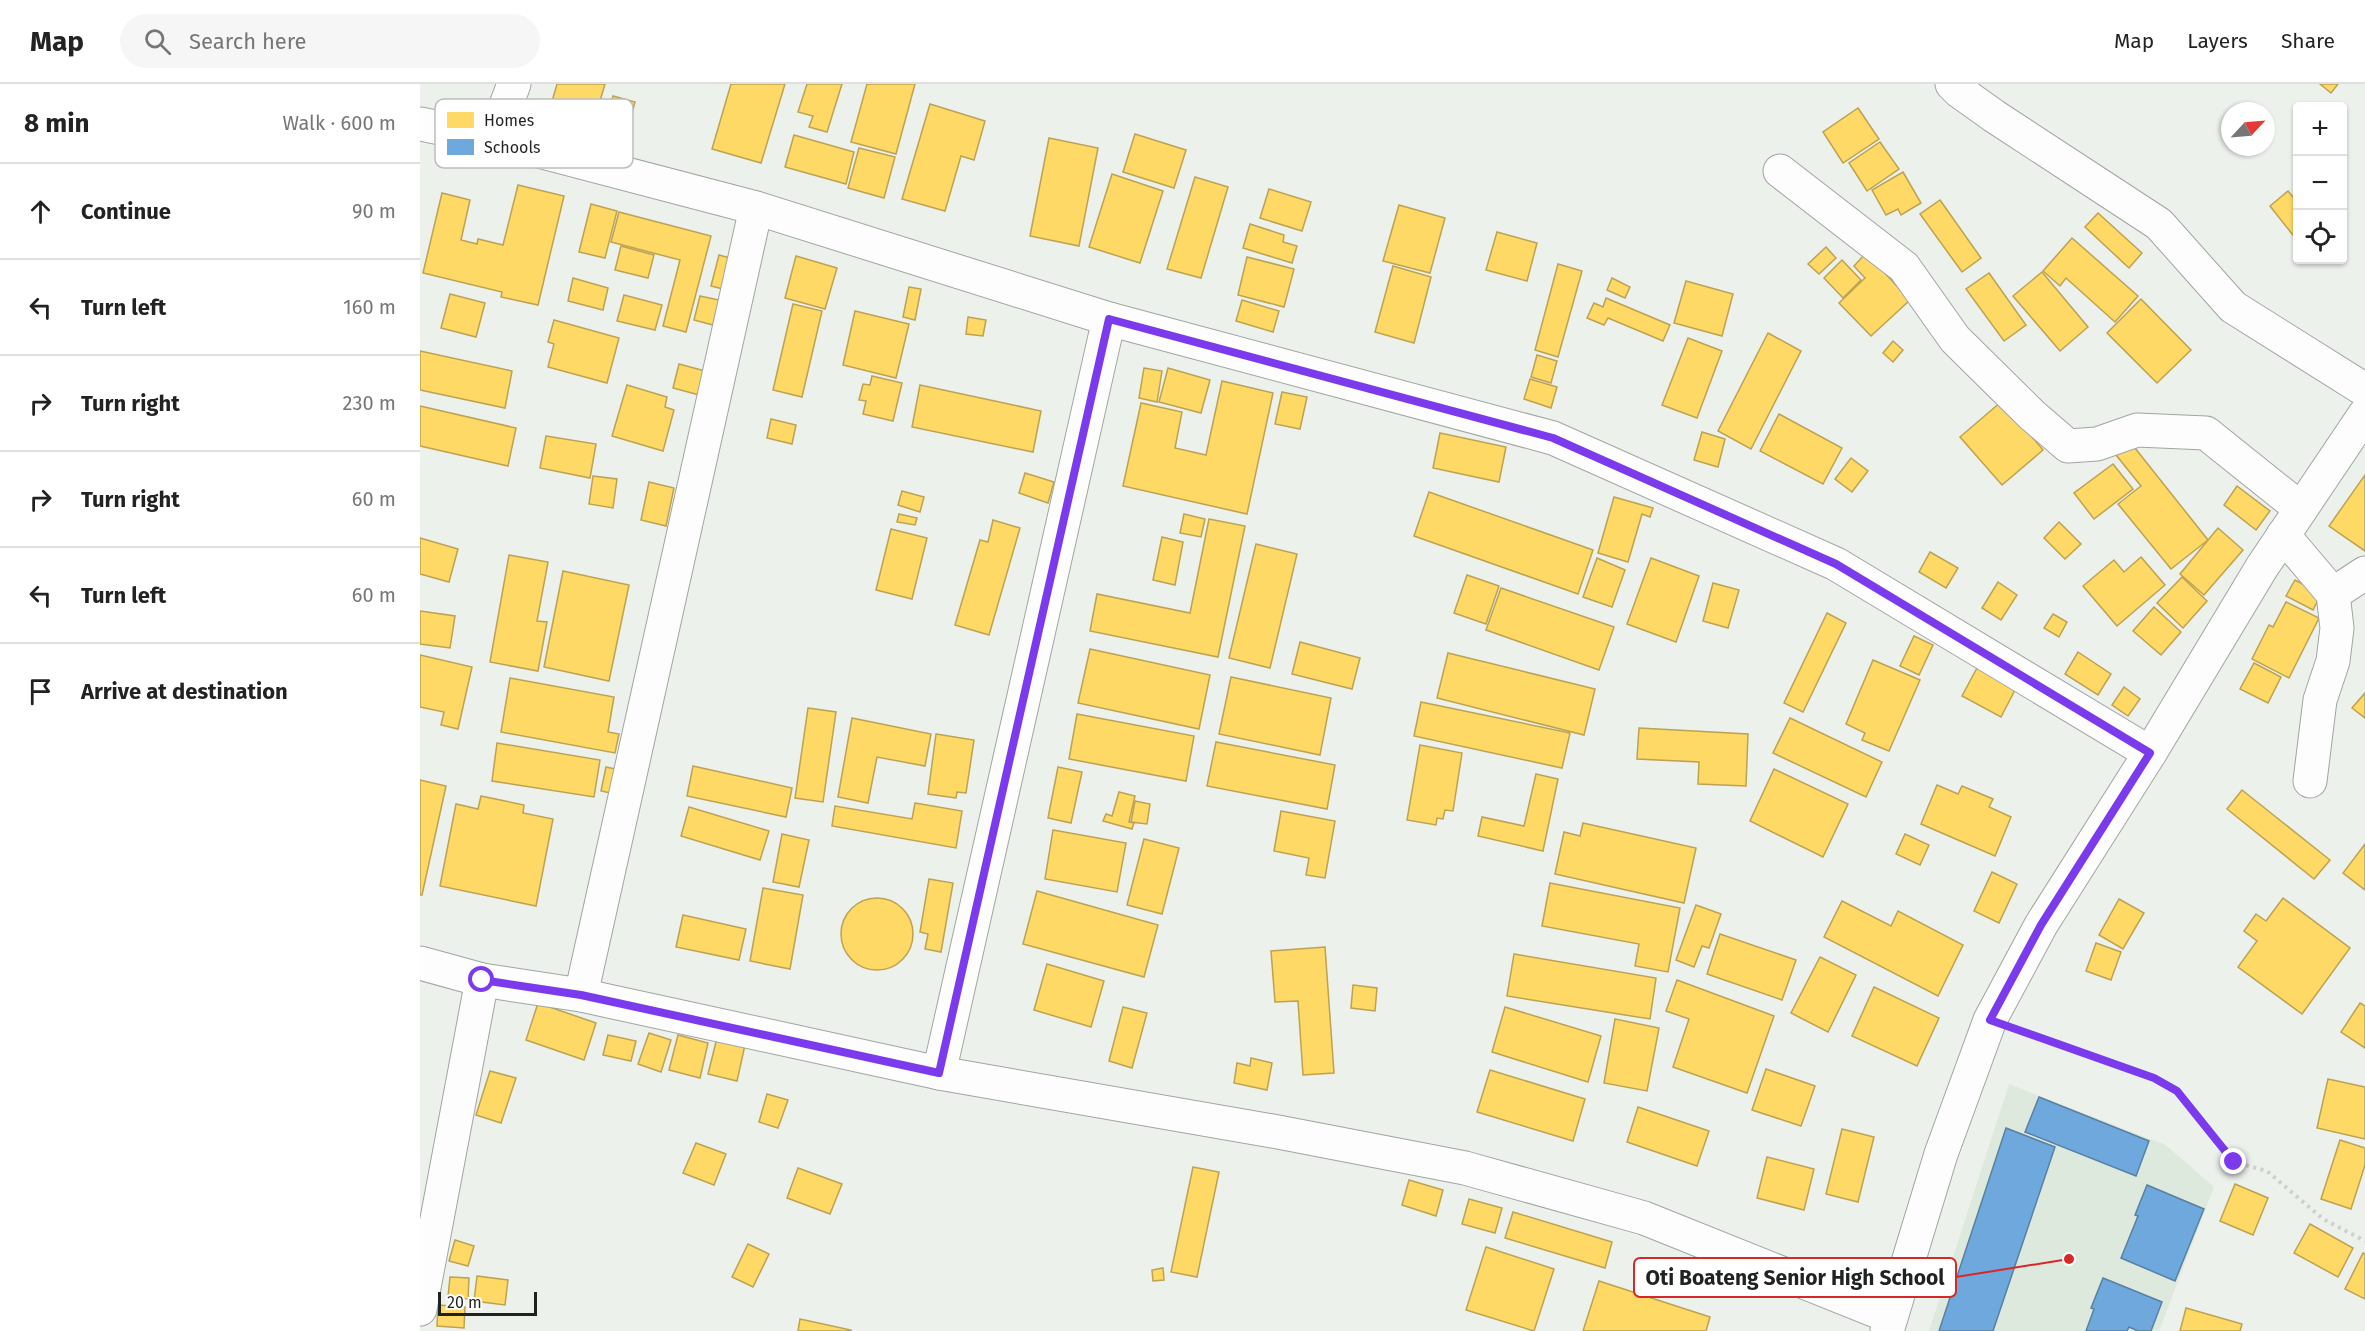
<!DOCTYPE html>
<meta charset="utf-8">
<style>
:root{--surface:#fff;--page:#f6f6f6;--text:#222;--muted:#767676;--line:#e0e0e0}
body{margin:0;font-family:"Fira Sans",sans-serif;background:var(--page);color:var(--text)}
.controls{position:absolute;right:18px;top:18px;display:grid;overflow:hidden;border-radius:6px;box-shadow:0 2px 4px #0004}
.controls button{width:54px;height:54px;display:grid;place-items:center;padding:0;border:0;border-bottom:2px solid var(--line);background:var(--surface);color:var(--text);font:30px sans-serif}
.compass{position:absolute;left:1801px;top:18px;width:54px;height:54px;border-radius:50%;background:var(--surface);box-shadow:0 2px 4px #0004;rotate:64deg}
.scale{position:absolute;left:18px;bottom:15px;width:99px;box-sizing:border-box;padding-left:6px;border:3px solid #1f231f;border-top:0;font-size:16px;line-height:21px;white-space:nowrap;color:#1f231f;-webkit-text-stroke:4px #fff;paint-order:stroke}
.stop{position:absolute;width:18px;height:18px;margin:-14px;border:4px solid #7c3aed;border-radius:50%;background:#fff}
.stop.end{background:#7c3aed;border-color:#fff;box-shadow:0 2px 6px #0008}
.list{margin:0;padding:0;list-style:none}
h2{display:flex;justify-content:space-between;align-items:center;height:78px;margin:0;padding:0 24px;font-size:26px}
h2 small{font-size:20px;font-weight:400;color:var(--muted)}
.list li{display:grid;grid-template-columns:39px 1fr auto;gap:18px;align-items:center;box-sizing:border-box;height:96px;padding:0 24px;border-top:2px solid var(--line)}
.list b{display:block;font-size:22px;white-space:nowrap}
.list em{font-size:20px;font-style:normal;color:var(--muted)}
.icon{flex:none;width:33px;height:33px;fill:none;stroke:currentColor;stroke-width:2;stroke-linecap:round;stroke-linejoin:round}
.map{position:relative;flex:none;width:1945px;height:1247px;overflow:hidden}
header{display:flex;align-items:center;gap:36px;box-sizing:border-box;height:84px;padding:0 30px;background:var(--surface);border-bottom:2px solid var(--line)}
header strong{font-size:28px}
nav{display:flex;gap:33px;margin-inline-start:auto;font-size:21px}
.search{width:420px;height:54px;background:var(--page);display:flex;align-items:center;gap:15px;box-sizing:border-box;padding:0 21px;border-radius:33px;color:var(--muted);font-size:22px}
main{display:flex}
aside{flex:1;background:var(--surface)}
.map>svg:first-child{display:block}
</style>
<header>
<strong>Map</strong>
<div class="search"><svg class="icon" aria-label="search" viewBox="0 0 24 24"><circle cx="10" cy="10" r="6"/><path d="M15 15l6 6"/></svg>Search here</div>
<nav><a>Map</a><a>Layers</a><a>Share</a></nav>
</header>
<main>
<aside>
<h2>8 min<small>Walk · 600 m</small></h2>
<ul class="list">
<li><svg class="icon" aria-label="ahead" viewBox="0 0 24 24"><path d="M12 20V5M6 11l6-6 6 6"/></svg><div><b>Continue</b></div><em>90 m</em></li>
<li><svg class="icon" aria-label="left" viewBox="0 0 24 24"><path d="M17 20v-9H6M10 6l-5 5 5 5"/></svg><div><b>Turn left</b></div><em>160 m</em></li>
<li><svg class="icon" aria-label="right" viewBox="0 0 24 24"><path d="M7 20v-9h11M14 6l5 5-5 5"/></svg><div><b>Turn right</b></div><em>230 m</em></li>
<li><svg class="icon" aria-label="right" viewBox="0 0 24 24"><path d="M7 20v-9h11M14 6l5 5-5 5"/></svg><div><b>Turn right</b></div><em>60 m</em></li>
<li><svg class="icon" aria-label="left" viewBox="0 0 24 24"><path d="M17 20v-9H6M10 6l-5 5 5 5"/></svg><div><b>Turn left</b></div><em>60 m</em></li>
<li><svg class="icon" aria-label="arrive" viewBox="0 0 24 24"><path d="M6 21V4h12l-3 4 3 4H6"/></svg><div><b>Arrive at destination</b></div></li>
</ul>
</aside>
<div class="map">
<svg width="1945" height="1247" viewBox="0 0 1945 1247">
<rect width="100%" height="100%" fill="#ecf1ec"/>
<!-- built -->
<polygon fill="#dee9dd" points="1589,1000 1746,1061 1794,1103 1739,1247 1509,1247"/>
<!-- homes -->
<g fill="#ffd966" stroke="#bca251" stroke-width="1.5">
<polygon points="137,0 185,0 180,17 191,21 193,12 215,18 208,44 131,21"/>
<polygon points="311,0 365,0 341,79 292,65"/>
<polygon points="387,0 422,0 407,48 389,43 393,32 378,28"/>
<polygon points="447,0 495,0 476,70 431,58"/>
<polygon points="1900,0 1918,0 1911,9"/>
<polygon points="510,20 565,37 554,76 541,72 525,127 482,115"/>
<polygon points="1438,24 1459,55 1423,79 1403,48"/>
<polygon points="715,50 766,66 754,104 703,88"/>
<polygon points="374,51 434,68 426,100 365,83"/>
<polygon points="629,54 678,64 659,162 610,152"/>
<polygon points="1460,58 1479,85 1447,107 1429,79"/>
<polygon points="439,64 475,73 464,114 428,104"/>
<polygon points="1483,88 1501,119 1481,131 1478,125 1466,131 1452,106"/>
<polygon points="692,90 743,107 720,179 669,163"/>
<polygon points="775,93 808,103 781,194 747,185"/>
<polygon points="98,101 144,112 118,221 81,213 82,208 3,189 22,109 50,116 41,156 57,160 58,155 83,161"/>
<polygon points="849,105 891,118 882,147 840,134"/>
<polygon points="1868,107 1878,119 1876,155 1850,122"/>
<polygon points="1520,116 1561,174 1542,188 1500,130"/>
<polygon points="171,120 197,127 185,174 159,168"/>
<polygon points="979,121 1025,134 1010,189 963,177"/>
<polygon points="199,128 291,152 266,248 243,242 260,176 191,158"/>
<polygon points="1678,129 1722,169 1709,184 1665,143"/>
<polygon points="830,140 864,151 863,158 877,162 872,179 823,164"/>
<polygon points="1077,148 1117,159 1107,197 1066,186"/>
<polygon points="1652,154 1718,212 1695,238 1646,194 1640,202 1623,187"/>
<polygon points="201,162 234,171 228,194 195,186"/>
<polygon points="1406,163 1416,174 1399,190 1388,180"/>
<polygon points="1446,169 1490,216 1451,252 1419,219 1445,194 1434,182"/>
<polygon points="299,171 314,175 307,206 291,202"/>
<polygon points="376,172 417,184 405,225 365,214"/>
<polygon points="827,173 874,185 864,223 818,211"/>
<polygon points="1422,176 1441,196 1423,214 1404,194"/>
<polygon points="1138,180 1162,187 1138,273 1115,266"/>
<polygon points="973,182 1011,193 994,259 955,248"/>
<polygon points="1622,188 1668,243 1640,267 1593,212"/>
<polygon points="1569,189 1606,241 1584,257 1546,205"/>
<polygon points="153,194 188,204 183,226 148,217"/>
<polygon points="1192,194 1210,203 1205,214 1187,206"/>
<polygon points="1266,197 1313,210 1302,252 1254,239"/>
<polygon points="489,203 501,205 495,236 483,233"/>
<polygon points="30,210 65,219 56,253 21,244"/>
<polygon points="204,211 242,221 235,246 197,237"/>
<polygon points="280,212 299,216 293,241 274,236"/>
<polygon points="1186,214 1250,241 1243,257 1188,234 1184,241 1167,234 1174,219 1183,223"/>
<polygon points="1721,215 1771,266 1737,299 1687,249"/>
<polygon points="822,216 859,227 853,248 816,237"/>
<polygon points="373,220 402,227 382,313 353,306"/>
<polygon points="435,227 489,240 476,294 423,281"/>
<polygon points="548,233 566,236 563,252 546,250"/>
<polygon points="134,236 199,254 187,299 128,283 134,260 128,258"/>
<polygon points="1348,249 1381,267 1331,365 1298,347"/>
<polygon points="1268,254 1302,267 1277,334 1242,321"/>
<polygon points="1473,257 1483,266 1473,278 1463,269"/>
<polygon points="0,267 92,287 85,324 0,306"/>
<polygon points="1117,271 1137,277 1131,299 1111,293"/>
<polygon points="259,280 289,288 283,312 253,304"/>
<polygon points="724,284 742,287 737,318 719,314"/>
<polygon points="748,284 790,296 781,329 739,318"/>
<polygon points="452,292 482,299 473,337 443,330 446,317 439,316 443,300 450,301"/>
<polygon points="1110,295 1137,303 1131,324 1104,315"/>
<polygon points="802,297 853,309 827,430 703,402 721,319 762,328 755,364 786,371"/>
<polygon points="207,301 247,313 245,323 254,326 243,367 192,352"/>
<polygon points="500,301 621,327 613,368 492,343"/>
<polygon points="862,308 887,313 880,345 855,340"/>
<polygon points="1582,317 1623,366 1582,401 1540,353"/>
<polygon points="0,322 96,344 88,382 0,362"/>
<polygon points="1359,330 1422,364 1403,400 1340,367"/>
<polygon points="351,335 376,341 372,360 347,354"/>
<polygon points="1282,348 1305,355 1298,383 1274,376"/>
<polygon points="1020,349 1086,363 1079,398 1013,384"/>
<polygon points="126,352 176,360 170,394 120,384"/>
<polygon points="1711,359 1788,456 1751,485 1698,420 1721,402 1696,371"/>
<polygon points="1431,374 1448,387 1432,408 1415,395"/>
<polygon points="1693,380 1713,405 1674,435 1654,409"/>
<polygon points="605,389 634,398 628,419 599,409"/>
<polygon points="1945,391 1945,467 1909,442"/>
<polygon points="173,392 197,395 193,424 169,420"/>
<polygon points="229,398 254,404 246,442 221,436"/>
<polygon points="1817,402 1850,427 1836,446 1804,421"/>
<polygon points="482,407 504,413 500,428 478,421"/>
<polygon points="1009,408 1173,466 1158,510 994,452"/>
<polygon points="1194,413 1233,424 1230,433 1222,430 1208,478 1178,469"/>
<polygon points="479,430 497,434 495,441 477,438"/>
<polygon points="764,430 785,435 781,453 760,449"/>
<polygon points="789,435 825,442 798,573 670,547 677,510 770,529"/>
<polygon points="573,436 600,444 569,551 535,541 560,456 568,458"/>
<polygon points="1639,438 1661,460 1645,475 1624,454"/>
<polygon points="1798,444 1823,466 1784,511 1760,490"/>
<polygon points="471,445 507,454 492,515 456,506"/>
<polygon points="742,453 763,458 755,501 733,496"/>
<polygon points="0,454 38,465 29,498 0,490"/>
<polygon points="836,460 877,470 850,584 809,574"/>
<polygon points="1510,468 1538,484 1526,504 1499,488"/>
<polygon points="89,471 128,478 117,537 127,538 118,587 70,578"/>
<polygon points="1721,473 1745,501 1697,542 1663,502 1694,476 1704,488"/>
<polygon points="1177,474 1205,486 1192,523 1163,513"/>
<polygon points="1231,474 1279,492 1256,558 1207,540"/>
<polygon points="143,487 209,501 189,597 124,583"/>
<polygon points="1047,491 1079,502 1066,540 1034,529"/>
<polygon points="1762,493 1787,517 1763,544 1737,519"/>
<polygon points="1875,496 1901,510 1893,526 1866,512"/>
<polygon points="1578,498 1597,511 1581,536 1562,524"/>
<polygon points="1293,499 1319,506 1308,544 1283,537"/>
<polygon points="1081,504 1194,543 1179,586 1066,546"/>
<polygon points="1866,518 1899,534 1869,594 1832,575 1849,541 1853,543"/>
<polygon points="1734,523 1761,548 1741,571 1713,547"/>
<polygon points="0,527 35,532 30,564 0,560"/>
<polygon points="1407,529 1426,539 1383,628 1364,619"/>
<polygon points="1633,530 1647,538 1639,553 1624,544"/>
<polygon points="1494,552 1513,561 1499,591 1480,582"/>
<polygon points="880,558 940,574 932,605 872,590"/>
<polygon points="670,565 790,591 779,645 658,619"/>
<polygon points="1658,568 1691,590 1678,611 1645,590"/>
<polygon points="1028,569 1175,605 1164,651 1017,614"/>
<polygon points="0,571 52,583 38,645 21,641 24,628 0,623"/>
<polygon points="1453,576 1500,596 1469,667 1442,656 1445,649 1426,640"/>
<polygon points="1834,579 1861,593 1848,619 1820,605"/>
<polygon points="1557,584 1596,604 1581,633 1542,612"/>
<polygon points="811,593 911,614 900,671 799,650"/>
<polygon points="90,594 194,613 188,648 199,650 195,669 81,648"/>
<polygon points="1704,603 1720,615 1708,632 1692,621"/>
<polygon points="1945,609 1945,634 1932,624"/>
<polygon points="1001,618 1150,649 1142,684 994,652"/>
<polygon points="388,624 416,628 403,718 375,714"/>
<polygon points="657,630 774,652 766,697 649,675"/>
<polygon points="432,634 511,650 505,682 457,673 448,719 418,713"/>
<polygon points="1370,634 1462,678 1446,713 1353,669"/>
<polygon points="1219,644 1328,650 1326,702 1278,700 1279,678 1217,675"/>
<polygon points="516,650 554,656 546,709 537,708 536,714 508,710"/>
<polygon points="796,658 915,681 907,725 787,702"/>
<polygon points="77,659 180,676 174,713 72,697"/>
<polygon points="1000,661 1042,669 1033,727 1025,726 1023,735 1017,734 1016,741 987,736"/>
<polygon points="273,682 372,704 366,733 267,712"/>
<polygon points="186,683 205,687 200,711 181,707"/>
<polygon points="638,683 662,688 651,739 628,734"/>
<polygon points="1354,685 1428,720 1403,773 1330,737"/>
<polygon points="1116,690 1138,695 1123,767 1058,752 1062,733 1104,742"/>
<polygon points="0,696 26,702 2,811 0,811"/>
<polygon points="1517,701 1538,710 1542,702 1573,715 1569,723 1591,733 1575,772 1501,740"/>
<polygon points="1822,706 1910,776 1894,795 1807,725"/>
<polygon points="699,708 715,712 709,738 714,739 712,745 683,737 686,730 692,732"/>
<polygon points="61,712 104,721 103,729 133,735 116,822 20,802 36,720 58,725"/>
<polygon points="715,717 730,720 727,740 711,738"/>
<polygon points="495,719 542,727 536,764 412,742 415,722 492,735"/>
<polygon points="269,723 349,747 340,776 261,752"/>
<polygon points="861,727 915,737 905,794 886,791 889,774 854,767"/>
<polygon points="1163,739 1276,764 1264,819 1135,790 1144,748 1160,752"/>
<polygon points="633,746 706,759 697,808 625,795"/>
<polygon points="362,750 389,756 379,803 353,798"/>
<polygon points="1485,750 1509,761 1500,781 1476,770"/>
<polygon points="724,755 759,764 742,830 707,821"/>
<polygon points="1945,760 1945,806 1923,789"/>
<polygon points="1572,788 1597,800 1579,839 1554,827"/>
<polygon points="509,795 533,799 521,868 505,865 508,850 500,848"/>
<polygon points="1130,799 1260,824 1248,888 1215,882 1219,860 1122,842"/>
<polygon points="343,804 383,811 370,885 330,877"/>
<polygon points="617,807 738,841 724,893 603,860"/>
<circle cx="457" cy="850" r="36"/>
<polygon points="1863,814 1930,864 1882,930 1818,883 1837,857 1824,847 1836,830 1846,837"/>
<polygon points="1699,815 1724,829 1703,865 1679,851"/>
<polygon points="1422,817 1471,842 1478,827 1543,861 1518,912 1404,853"/>
<polygon points="1276,821 1301,830 1289,864 1282,862 1274,883 1256,876"/>
<polygon points="263,831 326,845 319,876 256,863"/>
<polygon points="1300,850 1376,876 1362,916 1287,890"/>
<polygon points="1676,859 1701,868 1691,896 1666,887"/>
<polygon points="905,863 914,989 883,991 878,917 855,918 851,867"/>
<polygon points="1094,870 1236,894 1230,935 1087,912"/>
<polygon points="1400,873 1436,891 1408,948 1371,929"/>
<polygon points="627,880 684,897 671,943 614,926"/>
<polygon points="1257,896 1354,932 1327,1009 1253,983 1269,935 1246,927"/>
<polygon points="933,901 957,904 955,927 931,924"/>
<polygon points="1454,903 1519,934 1497,982 1432,952"/>
<polygon points="118,919 176,939 164,976 106,956"/>
<polygon points="1940,919 1945,922 1945,964 1921,948"/>
<polygon points="703,923 727,929 712,984 689,977"/>
<polygon points="1085,923 1181,952 1168,998 1072,968"/>
<polygon points="1195,935 1239,944 1227,1007 1184,999"/>
<polygon points="229,949 251,956 241,988 218,980"/>
<polygon points="188,951 216,957 211,977 183,971"/>
<polygon points="258,951 288,959 280,994 249,986"/>
<polygon points="297,954 325,961 317,997 288,990"/>
<polygon points="831,974 852,979 847,1006 814,999 817,979 830,982"/>
<polygon points="1346,985 1395,1002 1381,1042 1332,1026"/>
<polygon points="1070,986 1165,1015 1153,1057 1057,1028"/>
<polygon points="70,987 96,994 81,1039 56,1031"/>
<polygon points="1908,995 1945,1003 1945,1055 1897,1044"/>
<polygon points="347,1010 368,1016 358,1044 339,1038"/>
<polygon points="1218,1023 1289,1047 1277,1082 1207,1058"/>
<polygon points="1422,1045 1454,1053 1438,1118 1406,1110"/>
<polygon points="1920,1056 1945,1064 1945,1081 1931,1125 1901,1115"/>
<polygon points="276,1059 306,1070 294,1101 263,1089"/>
<polygon points="1347,1073 1394,1085 1384,1126 1337,1114"/>
<polygon points="773,1083 799,1088 777,1193 751,1188"/>
<polygon points="378,1084 422,1100 410,1130 367,1114"/>
<polygon points="989,1096 1023,1106 1016,1132 982,1121"/>
<polygon points="1815,1100 1848,1114 1833,1151 1800,1137"/>
<polygon points="1049,1115 1082,1124 1075,1149 1042,1140"/>
<polygon points="1093,1128 1192,1158 1185,1184 1085,1154"/>
<polygon points="1890,1140 1933,1164 1918,1193 1874,1169"/>
<polygon points="35,1156 54,1162 48,1182 29,1177"/>
<polygon points="328,1160 349,1170 333,1203 312,1193"/>
<polygon points="1066,1163 1134,1185 1114,1247 1046,1226"/>
<polygon points="1943,1169 1945,1170 1945,1215 1925,1205"/>
<polygon points="743,1184 744,1196 733,1197 732,1186"/>
<polygon points="57,1192 88,1196 85,1221 54,1217"/>
<polygon points="30,1193 49,1194 48,1215 28,1213"/>
<polygon points="1179,1197 1290,1233 1286,1247 1163,1247"/>
<polygon points="18,1221 45,1223 44,1244 17,1242"/>
<polygon points="1766,1224 1822,1240 1820,1247 1760,1247"/>
<polygon points="380,1235 431,1246 431,1247 378,1247"/>
</g>
<!-- schools -->
<g fill="#6fa8dc" stroke="#5780a3" stroke-width="1.5">
<polygon points="1619,1013 1729,1057 1716,1092 1605,1048"/>
<polygon points="1586,1044 1635,1063 1573,1247 1519,1247"/>
<polygon points="1727,1101 1784,1125 1755,1197 1701,1174 1718,1132 1715,1131"/>
<polygon points="1683,1194 1742,1218 1731,1247 1718,1247 1709,1243 1707,1247 1666,1247 1674,1225 1671,1224"/>
</g>
<g fill="none" stroke-linecap="round" stroke-linejoin="round">
<!-- street casing -->
<g stroke="#a1a5a1" stroke-width="35">
<g id="street">
<polyline points="1532,0 1539,7 1574,32 1739,140 1813,223 1945,306"/>
<polyline points="0,40 73,55 336,124 689,235 1133,354 1416,480 1730,669"/>
<polyline points="73,55 94,0"/>
<polyline points="1360,87 1484,183 1535,255 1612,331 1648,362 1677,360 1717,346 1786,349 1881,425"/>
<polyline points="1863,451 1913,510 1917,544 1913,577 1900,616 1890,697"/>
<polyline points="1913,510 1945,489"/>
<polyline points="0,879 62,896 161,911 519,989 858,1048 1045,1084 1224,1134 1471,1233"/>
<polyline points="161,911 336,124"/>
<polyline points="519,989 689,235"/>
<polyline points="0,1225 62,896"/>
</g>
</g>
<!-- primary casing -->
<g stroke="#a1a5a1" stroke-width="35">
<polyline id="primary" points="1467,1247 1521,1070 1570,936 1621,841 1730,669 1842,483 1945,330"/>
</g>
<!-- path -->
<polyline stroke="#ced0ce" stroke-width="4" stroke-dasharray="3 4.5" stroke-linecap="butt" points="1602,947 1734,994 1757,1007 1814,1078 1847,1087 1903,1135 1945,1157"/>
<!-- street -->
<use href="#street" stroke="#fcfdfc" stroke-width="33"/>
<!-- primary -->
<use href="#primary" stroke="#fcfdfc" stroke-width="33"/>
</g>
<g fill="none" stroke-linecap="round" stroke-linejoin="round">
<!-- route -->
<polyline stroke="#7c3aed" stroke-width="8" points="62,896 161,911 519,989 689,235 1133,354 1416,480 1730,669 1621,841 1570,936 1734,994 1757,1007 1814,1078"/>
</g>
<!-- legend -->
<rect x="15" y="15" width="198" height="69" rx="9" fill="#fff" stroke="#bcbdbc" stroke-width="1.5"/>
<rect x="27" y="28" width="27" height="16" fill="#ffd966"/>
<rect x="27" y="55" width="27" height="16" fill="#6fa8dc"/>
<g font-size="16" fill="#1f231f">
<text x="64" y="42">Homes</text>
<text x="64" y="69">Schools</text>
</g>
<!-- callouts -->
<path fill="none" stroke="#d62828" stroke-width="2" d="M1649 1175L1536 1193"/>
<circle fill="#d62828" stroke="#fff" stroke-width="2" cx="1649" cy="1175" r="6"/>
<rect fill="#fff" stroke="#d62828" stroke-width="2" x="1214" y="1174" width="322" height="39" rx="6"/>
<g font-size="21" text-anchor="middle" font-weight="bold" fill="#1f231f">
<text x="1375" y="1201">Oti Boateng Senior High School</text>
</g>
</svg>
<div class="controls">
<button>+</button>
<button>−</button>
<button><svg class="icon" aria-label="locate" viewBox="0 0 24 24"><circle cx="12" cy="12" r="6"/><path d="M12 2v4M12 18v4M2 12h4M18 12h4"/></svg></button>
</div>
<svg class="compass" viewBox="-18 -18 36 36"><path d="M0-13l5 13h-10z" fill="#e53935"/><path d="M0 13l5-13h-10z" fill="#767676"/></svg>
<div class="scale">20 m</div>
<div class="stop" style="left:62px;top:896px"></div>
<div class="stop end" style="left:1814px;top:1078px"></div>
</div>
</main>
